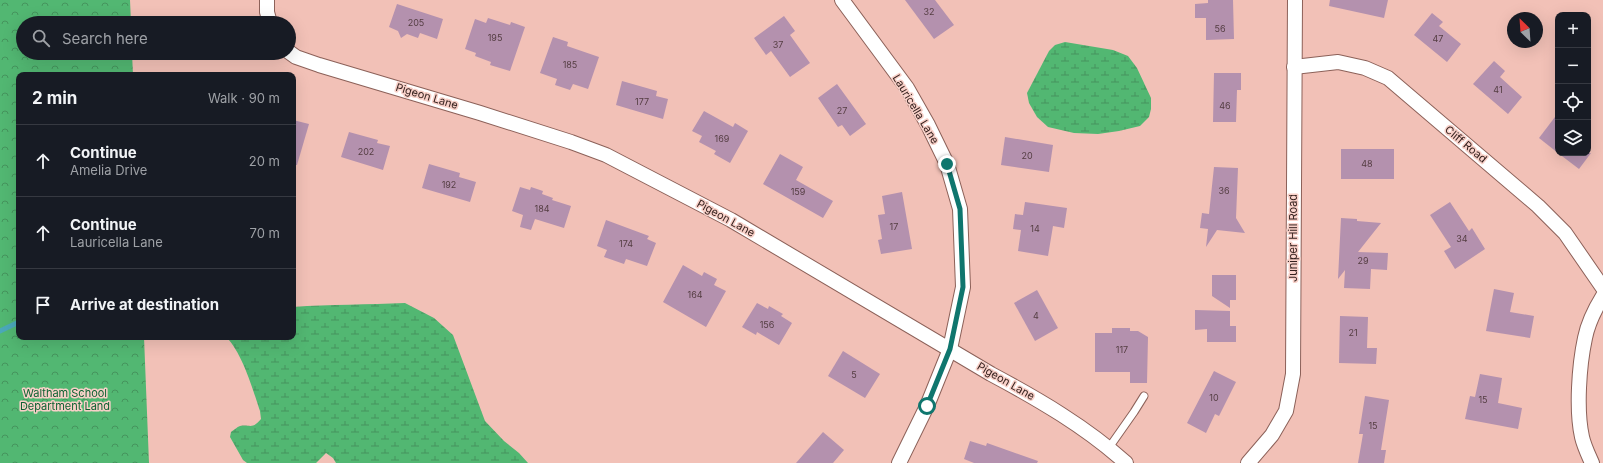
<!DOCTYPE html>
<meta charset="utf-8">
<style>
:root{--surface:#171b24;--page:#20242c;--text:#f1f3f6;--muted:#9ea1a6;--line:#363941}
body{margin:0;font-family:Inter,sans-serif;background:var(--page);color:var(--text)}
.controls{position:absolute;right:12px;top:12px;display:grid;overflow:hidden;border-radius:8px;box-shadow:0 4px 16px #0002}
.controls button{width:36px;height:36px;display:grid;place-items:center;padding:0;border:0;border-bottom:1px solid var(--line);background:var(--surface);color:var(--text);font:20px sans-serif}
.compass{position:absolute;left:1507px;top:12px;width:36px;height:36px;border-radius:50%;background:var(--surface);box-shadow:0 4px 16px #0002;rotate:335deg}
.stop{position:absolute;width:12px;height:12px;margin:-9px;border:3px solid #0f766e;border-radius:50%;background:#fff}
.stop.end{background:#0f766e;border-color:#fff;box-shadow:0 1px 4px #0008}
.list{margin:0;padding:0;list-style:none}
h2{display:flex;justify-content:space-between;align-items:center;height:52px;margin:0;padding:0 16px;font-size:17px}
h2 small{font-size:13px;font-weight:400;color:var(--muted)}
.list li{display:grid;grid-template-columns:26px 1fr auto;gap:12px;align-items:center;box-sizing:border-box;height:72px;padding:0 16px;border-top:1px solid var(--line)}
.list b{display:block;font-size:15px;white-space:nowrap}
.list p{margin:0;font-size:13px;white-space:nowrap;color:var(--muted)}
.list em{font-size:13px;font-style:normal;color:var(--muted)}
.icon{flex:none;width:22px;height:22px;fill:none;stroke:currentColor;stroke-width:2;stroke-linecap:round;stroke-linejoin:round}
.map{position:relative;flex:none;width:1603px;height:463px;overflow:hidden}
.search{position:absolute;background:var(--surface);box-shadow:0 4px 16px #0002;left:16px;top:16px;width:280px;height:44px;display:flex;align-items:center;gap:10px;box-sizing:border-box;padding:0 14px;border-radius:22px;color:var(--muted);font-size:15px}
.panel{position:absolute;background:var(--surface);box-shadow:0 4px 16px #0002;left:16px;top:72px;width:280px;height:268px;border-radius:8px}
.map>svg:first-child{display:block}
</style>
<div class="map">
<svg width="1603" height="463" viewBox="0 0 1603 463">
<defs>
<pattern id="forest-crowns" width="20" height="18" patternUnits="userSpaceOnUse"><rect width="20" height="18" fill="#52b772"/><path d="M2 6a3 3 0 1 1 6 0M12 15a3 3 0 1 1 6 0" fill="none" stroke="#45945d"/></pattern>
<pattern id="wetland-marsh" width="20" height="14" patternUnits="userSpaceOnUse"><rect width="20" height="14" fill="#52b772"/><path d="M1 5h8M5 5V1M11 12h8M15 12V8" fill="none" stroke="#45945d"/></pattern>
</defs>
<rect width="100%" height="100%" fill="#f2c1b7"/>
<!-- forest -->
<polygon fill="url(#forest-crowns)" points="0,0 130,0 131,23 23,23 23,53 132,53 133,75 19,75 19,337 144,337 149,463 0,463"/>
<!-- wetland -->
<g fill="url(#wetland-marsh)">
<polygon points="1065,42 1113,50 1128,56 1137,68 1151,98 1151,109 1149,117 1140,126 1119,131 1098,134 1074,133 1048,127 1037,117 1029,103 1027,93 1049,51 1055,45"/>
<path d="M 405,303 L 434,318 L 453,335 L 485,421 L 504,441 L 519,453 L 528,463 L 336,463 L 333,458 L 326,453 L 316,463 L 247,463 L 243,460 L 230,437 L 231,432 C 234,430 237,427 240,426 C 250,424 252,430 261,419 L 260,411 C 253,390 242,352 226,337 L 293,337 L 293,307 C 330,304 368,305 405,303 Z"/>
</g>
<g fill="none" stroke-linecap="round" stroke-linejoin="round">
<!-- stream -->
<polyline stroke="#4ba8b9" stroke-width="5" points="0,331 19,322"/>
</g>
<!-- building -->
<g fill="#b491ae">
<polygon points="905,0 935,0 954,25 934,39"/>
<polygon points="1208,0 1233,0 1234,39 1206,40 1206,18 1195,18 1195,4 1208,3"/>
<polygon points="1330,0 1388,0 1384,18 1329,6"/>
<polygon points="397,4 443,19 437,39 420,33 418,38 407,34 401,38 398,31 389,27"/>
<polygon points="1432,13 1443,22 1439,26 1461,44 1447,62 1414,35"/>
<polygon points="784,16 795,31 790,35 810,63 790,77 771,51 766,55 754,38"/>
<polygon points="488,18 510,25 511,22 525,27 510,71 490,65 491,62 475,56 476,53 465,49 475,19 486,23"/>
<polygon points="553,37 568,42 567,46 599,57 588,89 573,84 570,90 555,85 557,79 540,73"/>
<polygon points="1494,61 1505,71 1500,77 1522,97 1508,114 1473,84"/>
<polygon points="1214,73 1241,73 1241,90 1237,90 1236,122 1213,122"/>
<polygon points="622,81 657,91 656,96 668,99 663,119 616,105"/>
<polygon points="837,84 866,124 850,136 842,125 838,127 818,98"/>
<polygon points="704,111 733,127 735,123 748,131 730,163 714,154 716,151 699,142 702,136 692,131"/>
<polygon points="1558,113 1558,153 1539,138"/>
<polygon points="293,120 309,124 297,165 293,165"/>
<polygon points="349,132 378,140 377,143 390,146 383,170 341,157"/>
<polygon points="1005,137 1053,145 1049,172 1001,165"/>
<rect x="1341" y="149" width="53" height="30"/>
<polygon points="1558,153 1591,153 1579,169"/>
<polygon points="780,154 803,167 796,180 833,201 823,218 763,184"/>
<polygon points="429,164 460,173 459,177 476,182 470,202 422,188"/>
<polygon points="1214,167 1238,168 1236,218 1245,233 1217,230 1206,247 1208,229 1200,228 1202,213 1209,214"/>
<polygon points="520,187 530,190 531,187 543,191 542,194 553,198 552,200 571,206 564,228 535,219 531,230 520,227 523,215 512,211"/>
<polygon points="902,192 912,249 881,254 878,240 882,239 878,215 885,214 882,196"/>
<polygon points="1025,202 1067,208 1064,228 1053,226 1048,256 1018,251 1021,230 1013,229 1015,214 1023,215"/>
<polygon points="1450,202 1469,231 1472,228 1485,249 1455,269 1444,251 1451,247 1430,215"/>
<polygon points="1341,218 1357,219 1357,221 1381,223 1358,252 1388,253 1387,270 1371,269 1370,289 1344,288 1345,270 1338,279"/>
<polygon points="606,220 649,236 647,239 656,243 647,266 626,259 624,264 604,257 607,250 597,246"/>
<polygon points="683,265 702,276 704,272 717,279 714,285 726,291 706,327 663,302"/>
<polygon points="1212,275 1236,275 1236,300 1230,300 1230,308 1212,296"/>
<polygon points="1494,289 1514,293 1510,312 1534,316 1530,338 1486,331"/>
<polygon points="1037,290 1058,328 1035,341 1014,303"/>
<polygon points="757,303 768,309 769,306 783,314 781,316 792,323 779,345 757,332 756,335 742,327"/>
<polygon points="1195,310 1230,311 1230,326 1236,326 1236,342 1207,342 1207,329 1195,330"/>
<polygon points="1340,316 1368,317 1367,348 1377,348 1376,364 1339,363"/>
<polygon points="1112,328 1130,328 1130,331 1138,331 1148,337 1147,383 1130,383 1130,372 1095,372 1095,333 1112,333"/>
<polygon points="843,351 880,374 865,398 828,376"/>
<polygon points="1214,371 1236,382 1219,416 1215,414 1206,433 1187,423"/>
<polygon points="1480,374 1502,378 1498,403 1522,408 1518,429 1465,419 1470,396 1475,397"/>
<polygon points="1365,396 1389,400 1381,450 1386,450 1384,463 1358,463 1363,434 1359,434"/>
<polygon points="823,432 844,450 833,463 796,463"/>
<polygon points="970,441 986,446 987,443 1038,461 1037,463 974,463 964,459"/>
</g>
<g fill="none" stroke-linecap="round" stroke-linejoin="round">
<!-- lane casing -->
<g stroke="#8c6159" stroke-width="9">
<polyline id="lane" points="1108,449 1134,412 1144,396"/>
</g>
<!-- street casing -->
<g stroke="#8c6159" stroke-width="16">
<g id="street">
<polyline points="267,0 267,12 270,23"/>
<polyline points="842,0 907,88 928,125 947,164 960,209 963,287 950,349 927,406 899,463"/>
<path d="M 289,52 L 296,57 L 319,65 L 480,113 L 571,142 L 606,155 L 731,220 L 991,374 C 1038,399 1086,427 1126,463"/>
<polyline points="1294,67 1338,62 1365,68 1388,78 1538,206 1565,233 1603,288"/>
<polyline points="1248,463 1272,435 1286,411 1293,374 1295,0"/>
<path d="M 1592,463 C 1588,454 1584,446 1582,437 C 1576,410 1579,366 1585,338 C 1588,323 1595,309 1603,296"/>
</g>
</g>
<!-- lane -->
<use href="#lane" stroke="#fff" stroke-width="7"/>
<!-- street -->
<use href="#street" stroke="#fff" stroke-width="14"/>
</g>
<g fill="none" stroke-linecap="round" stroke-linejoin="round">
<!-- route -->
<polyline stroke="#0f766e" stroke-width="5" points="927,406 950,349 963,287 960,209 947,164"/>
</g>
<g text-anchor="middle" stroke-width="3" stroke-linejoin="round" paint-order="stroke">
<!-- number labels -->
<g font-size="9" fill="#543d42">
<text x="929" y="15">32</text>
<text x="416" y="26">205</text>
<text x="1220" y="32">56</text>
<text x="495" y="41">195</text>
<text x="1438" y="42">47</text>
<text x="778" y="48">37</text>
<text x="570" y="68">185</text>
<text x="1498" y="93">41</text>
<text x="642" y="105">177</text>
<text x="1225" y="109">46</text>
<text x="842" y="114">27</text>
<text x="722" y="142">169</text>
<text x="366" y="155">202</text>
<text x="1027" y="159">20</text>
<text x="1367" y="167">48</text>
<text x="449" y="188">192</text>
<text x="1224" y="194">36</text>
<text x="798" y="195">159</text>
<text x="542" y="212">184</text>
<text x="894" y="230">17</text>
<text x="1035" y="232">14</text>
<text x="1462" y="242">34</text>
<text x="626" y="247">174</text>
<text x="1363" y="264">29</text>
<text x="695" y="298">164</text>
<text x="1036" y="319">4</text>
<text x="767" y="328">156</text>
<text x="1353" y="336">21</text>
<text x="1122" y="353">117</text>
<text x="854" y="378">5</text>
<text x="1214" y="401">10</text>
<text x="1483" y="403">15</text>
<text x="1373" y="429">15</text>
</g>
<!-- street labels -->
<g font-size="11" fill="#34211e" stroke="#f8d0c8">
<text transform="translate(427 96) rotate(17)" y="4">Pigeon Lane</text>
<text transform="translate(916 109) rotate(59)" y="4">Lauricella Lane</text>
<text transform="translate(1466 144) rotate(40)" y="4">Cliff Road</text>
<text transform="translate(726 218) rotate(29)" y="4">Pigeon Lane</text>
<text transform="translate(1293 238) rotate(-90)" y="4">Juniper Hill Road</text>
<text transform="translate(1006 381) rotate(30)" y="4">Pigeon Lane</text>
</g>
<!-- park labels -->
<g font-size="11" fill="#0e6232" stroke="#f8d0c8">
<text x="65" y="397">Waltham School<tspan x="65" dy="13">Department Land</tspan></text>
</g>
</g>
</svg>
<div class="controls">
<button>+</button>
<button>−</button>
<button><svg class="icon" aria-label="locate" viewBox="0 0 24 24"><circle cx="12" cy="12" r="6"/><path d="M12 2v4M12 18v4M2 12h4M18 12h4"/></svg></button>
<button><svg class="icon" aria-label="layers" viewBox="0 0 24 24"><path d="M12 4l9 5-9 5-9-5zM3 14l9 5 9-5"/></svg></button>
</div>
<svg class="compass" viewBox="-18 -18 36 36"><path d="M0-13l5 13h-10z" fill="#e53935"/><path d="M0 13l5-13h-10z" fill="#9ea1a6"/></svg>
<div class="stop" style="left:927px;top:406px"></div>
<div class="stop end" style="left:947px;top:164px"></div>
<div class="search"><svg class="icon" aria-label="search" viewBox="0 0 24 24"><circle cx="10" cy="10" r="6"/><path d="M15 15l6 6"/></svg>Search here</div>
<section class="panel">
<h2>2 min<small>Walk · 90 m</small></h2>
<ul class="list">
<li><svg class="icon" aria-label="ahead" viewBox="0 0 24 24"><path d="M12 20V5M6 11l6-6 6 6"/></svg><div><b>Continue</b><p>Amelia Drive</p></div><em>20 m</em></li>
<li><svg class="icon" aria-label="ahead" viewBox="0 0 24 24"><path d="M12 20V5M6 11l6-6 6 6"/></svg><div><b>Continue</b><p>Lauricella Lane</p></div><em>70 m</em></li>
<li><svg class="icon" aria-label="arrive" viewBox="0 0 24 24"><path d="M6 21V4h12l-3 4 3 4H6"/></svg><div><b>Arrive at destination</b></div></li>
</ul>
</section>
</div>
